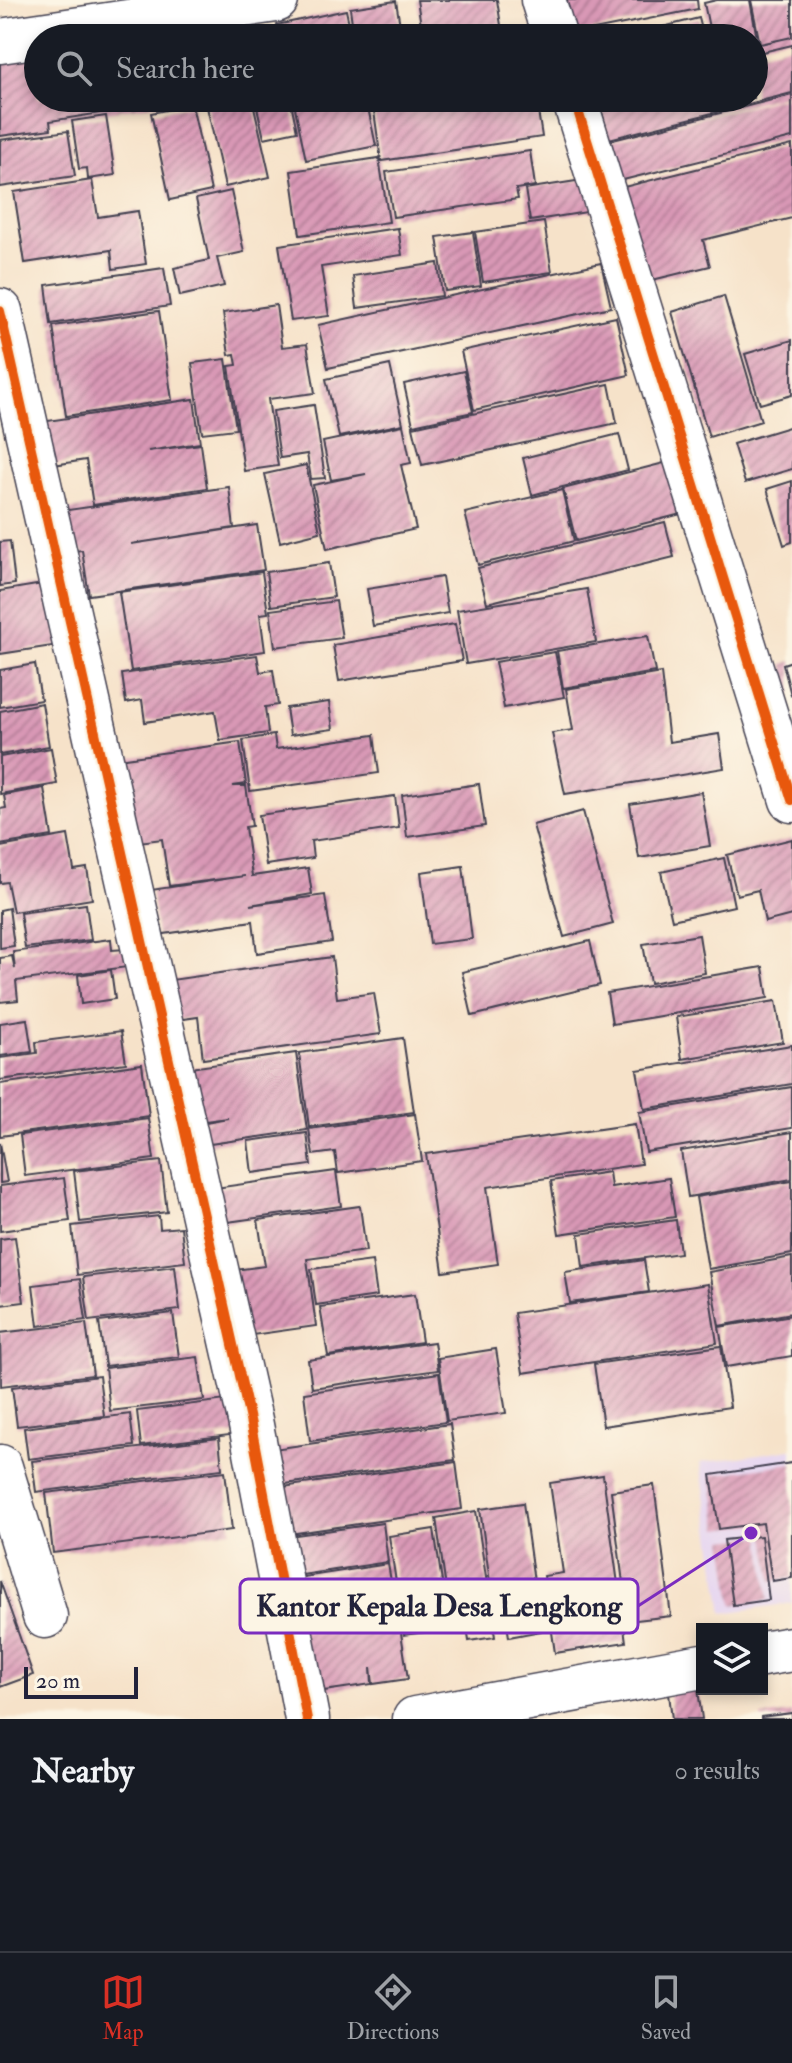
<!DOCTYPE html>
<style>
:root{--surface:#171b24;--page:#20242c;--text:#f1f3f6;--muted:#9ea1a6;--line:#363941;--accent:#d93025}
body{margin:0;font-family:"IM FELL Double Pica",serif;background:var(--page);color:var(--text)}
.controls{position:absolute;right:24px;bottom:24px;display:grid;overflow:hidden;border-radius:0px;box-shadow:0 4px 12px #0003}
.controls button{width:72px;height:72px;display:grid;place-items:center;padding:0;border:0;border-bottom:2px solid var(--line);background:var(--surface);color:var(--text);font:40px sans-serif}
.scale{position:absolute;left:24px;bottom:20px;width:114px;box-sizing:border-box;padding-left:8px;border:4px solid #22223b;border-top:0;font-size:22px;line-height:28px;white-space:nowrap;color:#22223b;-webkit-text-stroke:6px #fcf5e5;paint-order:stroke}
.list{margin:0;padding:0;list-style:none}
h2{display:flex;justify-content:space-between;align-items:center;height:104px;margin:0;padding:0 32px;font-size:34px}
h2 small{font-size:26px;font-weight:400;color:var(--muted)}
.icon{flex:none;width:44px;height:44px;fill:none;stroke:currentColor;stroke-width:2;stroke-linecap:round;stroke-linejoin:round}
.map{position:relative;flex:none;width:792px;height:1719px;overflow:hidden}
.search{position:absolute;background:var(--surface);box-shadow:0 4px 12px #0003;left:24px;right:24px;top:24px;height:88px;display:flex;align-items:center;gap:20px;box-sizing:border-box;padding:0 28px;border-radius:44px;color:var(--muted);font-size:30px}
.sheet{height:232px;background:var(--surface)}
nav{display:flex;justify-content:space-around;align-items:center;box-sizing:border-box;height:112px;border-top:2px solid var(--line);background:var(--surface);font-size:22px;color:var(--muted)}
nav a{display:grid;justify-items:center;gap:4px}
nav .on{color:var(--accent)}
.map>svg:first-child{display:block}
</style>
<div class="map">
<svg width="792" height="1719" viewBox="0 0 792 1719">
<defs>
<pattern id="building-hatch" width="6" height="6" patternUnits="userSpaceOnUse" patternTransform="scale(2)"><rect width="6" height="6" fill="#d998b6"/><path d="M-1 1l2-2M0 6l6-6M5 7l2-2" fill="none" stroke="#b07c95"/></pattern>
</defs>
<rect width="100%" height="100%" fill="#fcf5e5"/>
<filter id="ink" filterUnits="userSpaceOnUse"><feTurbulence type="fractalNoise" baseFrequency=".0125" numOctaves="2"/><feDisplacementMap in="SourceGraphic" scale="16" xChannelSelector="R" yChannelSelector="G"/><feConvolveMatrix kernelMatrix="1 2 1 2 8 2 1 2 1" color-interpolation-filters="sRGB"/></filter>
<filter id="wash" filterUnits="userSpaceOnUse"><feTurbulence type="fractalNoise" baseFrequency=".006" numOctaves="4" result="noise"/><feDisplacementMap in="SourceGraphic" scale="32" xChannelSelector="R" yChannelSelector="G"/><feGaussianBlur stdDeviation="1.8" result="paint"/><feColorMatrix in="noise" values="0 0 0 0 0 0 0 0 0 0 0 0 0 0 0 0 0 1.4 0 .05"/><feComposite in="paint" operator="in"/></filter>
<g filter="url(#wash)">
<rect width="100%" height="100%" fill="#f6e2c9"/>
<!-- built -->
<polygon fill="#e4d3f2" points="792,1449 792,1603 723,1613 700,1463"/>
<g id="blocks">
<!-- building -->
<g fill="url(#building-hatch)">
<polygon points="417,0 497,0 503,38 423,38"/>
<polygon points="562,0 697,0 698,9 569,35"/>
<polygon points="717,0 750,0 759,50 754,51 754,38 711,38 704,3"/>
<polygon points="751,0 792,0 792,37 760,44"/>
<polygon points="396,1 402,38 354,38 350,8"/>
<polygon points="346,10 352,38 280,38 277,25"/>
<polygon points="699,18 704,38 622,38 622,37"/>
<polygon points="792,45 792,93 609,139 598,98 754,98 754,54"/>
<polygon points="38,50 38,98 183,100 50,121 51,129 0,136 0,55"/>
<polygon points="792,95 792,138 619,181 609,141"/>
<polygon points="205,98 252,98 270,177 225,187"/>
<polygon points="255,98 290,98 297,131 264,138"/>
<polygon points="293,98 366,98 376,146 306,160"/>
<polygon points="462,98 536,98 542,137 381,161 374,111"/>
<polygon points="192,105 211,191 170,200 151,113"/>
<polygon points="106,116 115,175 88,179 87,168 79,169 72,121"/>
<polygon points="68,131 75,176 0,187 0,140"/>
<polygon points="792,145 792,218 703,240 710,266 648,281 624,187"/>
<polygon points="530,151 535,186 516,189 518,199 393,217 386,172"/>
<polygon points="379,158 389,222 300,235 291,171"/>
<polygon points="589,179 593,211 530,221 525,189"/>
<polygon points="92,180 98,217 138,211 146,264 113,269 111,250 25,263 14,192"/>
<polygon points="231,191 244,252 217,258 224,286 180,296 174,268 209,260 196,199"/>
<polygon points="544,222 552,272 483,282 475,232"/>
<polygon points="398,228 402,255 321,267 329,316 291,321 279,245"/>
<polygon points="473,232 481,286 445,291 437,237"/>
<polygon points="438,263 442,296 357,308 353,276"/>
<polygon points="601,263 611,307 328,368 318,325"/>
<polygon points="164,268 170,306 51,324 46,285"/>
<polygon points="724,296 761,421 709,437 672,312"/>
<polygon points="276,305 282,347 307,344 315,393 268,399 278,466 244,471 229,366 237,365 235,354 229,355 223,313"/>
<polygon points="159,311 172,400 66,416 53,326"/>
<polygon points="616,317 629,375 474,410 461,351"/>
<polygon points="792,340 792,395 760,404 745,354"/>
<polygon points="226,359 236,429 202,433 192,363"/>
<polygon points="390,365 403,424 339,437 326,379"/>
<polygon points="464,371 473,412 413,425 404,384"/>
<polygon points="609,384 617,423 422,465 413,427"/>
<polygon points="194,399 200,443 148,451 201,444 207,488 93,505 86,460 47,466 41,422"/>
<polygon points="314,405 325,478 311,479 307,454 280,458 273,411"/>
<polygon points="403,425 411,463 401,465 416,529 327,549 313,485 366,474 331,480 323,442"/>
<polygon points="792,426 792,469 745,483 733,444"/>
<polygon points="619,434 628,470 532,495 523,458"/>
<polygon points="668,462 681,514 576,541 563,489"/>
<polygon points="306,465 320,532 280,542 265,474"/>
<polygon points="792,481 792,542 784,545 767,489"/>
<polygon points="229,487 234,528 131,544 257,525 264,570 89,595 82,550 67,552 61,511"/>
<polygon points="562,490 574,541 478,565 465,513"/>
<polygon points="665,522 674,557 487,603 478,568"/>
<polygon points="10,541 15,584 0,586 0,542"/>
<polygon points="329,563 334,597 271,606 266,572"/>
<polygon points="262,572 268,613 260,614 265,651 131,671 119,592"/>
<polygon points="442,577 448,613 373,626 367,589"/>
<polygon points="49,583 59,645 0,654 0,591"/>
<polygon points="587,589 596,642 466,664 457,610"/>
<polygon points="336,601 342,638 275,647 270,610"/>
<polygon points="455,624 462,661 339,681 333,645"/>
<polygon points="648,636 655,672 563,688 557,651"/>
<polygon points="555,652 564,697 504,708 495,662"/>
<polygon points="257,655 260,672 273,670 278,705 265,707 268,733 220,740 215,711 145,722 142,700 126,703 122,674"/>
<polygon points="792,661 792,694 791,695 783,664"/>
<polygon points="35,664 41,700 0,707 0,670"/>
<polygon points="661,673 669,742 719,734 724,768 565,794 552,733 573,730 566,689"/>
<polygon points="329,702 333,729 290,735 286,708"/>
<polygon points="42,703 49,746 0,755 0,711"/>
<polygon points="274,735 276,749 374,735 379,773 250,791 243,740"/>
<polygon points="240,742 246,784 233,786 246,786 252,826 245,827 252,876 308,868 312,894 250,905 325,895 332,942 257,953 253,921 157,935 151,890 245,876 169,886 162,839 131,843 118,759"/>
<polygon points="51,748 57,784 0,794 0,757"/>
<polygon points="479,784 485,826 407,837 402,795"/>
<polygon points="44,788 52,836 0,845 0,809 6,808 4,795"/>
<polygon points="701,792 710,846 639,858 630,804"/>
<polygon points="395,796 399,828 311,841 313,858 266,865 259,815"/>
<polygon points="583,811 613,924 564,937 533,825"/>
<polygon points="68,835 74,870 87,868 92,899 13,912 7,882 0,883 0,847"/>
<polygon points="792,839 792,915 765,922 758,890 737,895 727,855"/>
<polygon points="724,858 734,906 672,920 661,872"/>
<polygon points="463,866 472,939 430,944 421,872"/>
<polygon points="86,904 91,940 25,948 20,913"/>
<polygon points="9,908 14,946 0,948 0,910"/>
<polygon points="699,935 705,973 650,983 643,944"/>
<polygon points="111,939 112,950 126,949 128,967 16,981 18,1000 0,1002 0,958 12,956 15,969 13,952"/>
<polygon points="590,941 600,985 472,1016 462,972"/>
<polygon points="332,957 337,998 374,993 381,1034 203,1059 198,1017 176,1020 171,980"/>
<polygon points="763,967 768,998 612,1024 607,993"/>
<polygon points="111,970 115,999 81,1004 78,975"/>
<polygon points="776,1001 783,1042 682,1059 676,1017"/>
<polygon points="27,1019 32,1052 0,1056 0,1023"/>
<polygon points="121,1031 126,1063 0,1080 0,1058 37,1053 36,1042"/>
<polygon points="403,1038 414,1112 309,1127 299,1053"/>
<polygon points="792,1045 792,1084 644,1109 637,1070"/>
<polygon points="296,1053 307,1130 203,1145 200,1123 228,1118 197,1122 190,1068"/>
<polygon points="142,1064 149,1116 0,1136 0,1084"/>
<polygon points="792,1087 792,1128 646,1152 639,1112"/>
<polygon points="415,1114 422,1161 338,1173 335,1152 313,1155 309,1129"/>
<polygon points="148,1118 154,1159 25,1176 20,1135"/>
<polygon points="635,1124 641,1164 487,1187 498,1264 443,1272 426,1154"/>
<polygon points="792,1132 792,1179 688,1197 681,1151"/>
<polygon points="307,1133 311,1165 252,1173 248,1141"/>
<polygon points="0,1143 7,1182 0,1183"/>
<polygon points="161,1161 167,1212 80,1222 74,1171"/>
<polygon points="336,1171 341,1206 220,1223 215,1188"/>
<polygon points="609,1172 611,1187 669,1178 675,1217 559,1234 551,1181"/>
<polygon points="64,1178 70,1221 0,1231 0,1186"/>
<polygon points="792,1181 792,1254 708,1269 696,1197"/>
<polygon points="360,1206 366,1251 307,1259 316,1326 245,1336 227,1271 265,1266 258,1220"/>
<polygon points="159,1216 160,1229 181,1227 185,1262 77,1275 72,1226"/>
<polygon points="676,1220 680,1253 583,1267 579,1234"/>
<polygon points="15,1237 24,1302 0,1305 0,1239"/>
<polygon points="792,1257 792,1313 719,1326 709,1272"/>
<polygon points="644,1260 649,1292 570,1303 565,1272"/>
<polygon points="372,1261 377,1296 316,1305 311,1269"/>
<polygon points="175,1266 180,1310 89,1321 83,1277"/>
<polygon points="80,1279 86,1320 38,1326 33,1285"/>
<polygon points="708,1284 717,1343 523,1373 514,1313"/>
<polygon points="415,1294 422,1342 328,1356 320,1307"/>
<polygon points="173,1313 179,1357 105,1366 99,1322"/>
<polygon points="792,1315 792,1356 726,1367 719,1327"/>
<polygon points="86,1323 93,1375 1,1386 0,1333"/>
<polygon points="434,1342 438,1370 312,1388 308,1360"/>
<polygon points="721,1346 730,1407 603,1426 594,1364"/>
<polygon points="496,1349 506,1413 447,1421 438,1358"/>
<polygon points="198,1357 204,1400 110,1411 105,1368"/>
<polygon points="439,1373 446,1422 310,1441 304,1393"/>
<polygon points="99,1376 104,1416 17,1426 12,1387"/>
<polygon points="234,1399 238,1434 141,1446 137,1411"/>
<polygon points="130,1414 134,1446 28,1459 24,1428"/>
<polygon points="450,1424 455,1460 278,1485 273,1449"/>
<polygon points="219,1438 222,1469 36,1492 32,1461"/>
<polygon points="456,1462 462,1509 282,1535 276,1488"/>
<polygon points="792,1463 792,1578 772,1581 763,1523 719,1529 711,1475"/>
<polygon points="225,1471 232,1530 53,1553 46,1493"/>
<polygon points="603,1475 626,1642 555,1653 544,1576 563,1573 550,1483"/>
<polygon points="654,1485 671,1616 628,1621 611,1491"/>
<polygon points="523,1503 541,1631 509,1637 505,1611 494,1612 480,1509"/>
<polygon points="476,1511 495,1637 469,1641 463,1601 448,1603 436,1518"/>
<polygon points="383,1523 388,1562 295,1576 289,1536"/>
<polygon points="434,1529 449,1629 404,1635 389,1536"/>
<polygon points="761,1536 769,1600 733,1605 724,1540"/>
<polygon points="388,1564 395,1604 303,1617 297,1578"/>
<polygon points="0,1581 33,1675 0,1687"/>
<polygon points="397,1606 408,1679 373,1684 371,1667 372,1684 310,1693 299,1620"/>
<polygon points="697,1682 702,1719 672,1719 668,1685"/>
<polygon points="792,1713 792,1719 761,1719 761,1717"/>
</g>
</g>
</g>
<g filter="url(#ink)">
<use href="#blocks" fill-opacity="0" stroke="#423f50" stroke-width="2"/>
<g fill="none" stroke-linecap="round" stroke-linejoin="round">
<!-- minor casing -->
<g stroke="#423f50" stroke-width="47">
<g id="minor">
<polyline points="543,0 555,38"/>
<polyline points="0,41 276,0"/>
<polyline points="574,98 792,800"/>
<polyline points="0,311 250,1420 307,1719"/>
<polyline points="0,1467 45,1616"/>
<polyline points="762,1654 792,1649"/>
<polyline points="415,1719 702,1666"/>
</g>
</g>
<!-- minor -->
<use href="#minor" stroke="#fff" stroke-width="44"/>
<!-- cycleway casing -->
<g stroke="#fcf5e5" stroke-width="15">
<g id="cycleway">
<polyline points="574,98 792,800"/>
<polyline points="0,311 250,1420 307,1719"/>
</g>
</g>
<!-- cycleway -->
<use href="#cycleway" stroke="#e8590c" stroke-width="10"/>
</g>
</g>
<!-- callouts -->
<path fill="none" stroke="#7b2cbf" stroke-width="3" d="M751 1533L638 1606"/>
<circle fill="#7b2cbf" stroke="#fcf5e5" stroke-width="3" cx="751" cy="1533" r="8"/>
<rect fill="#fcf5e5" stroke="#7b2cbf" stroke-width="3" x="240" y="1579" width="398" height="54" rx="8"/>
<g font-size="30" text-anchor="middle" font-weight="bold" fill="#22223b">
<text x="439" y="1616">Kantor Kepala Desa Lengkong</text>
</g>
</svg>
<div class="controls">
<button><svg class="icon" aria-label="layers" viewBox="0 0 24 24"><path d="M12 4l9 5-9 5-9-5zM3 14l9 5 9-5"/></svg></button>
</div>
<div class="scale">20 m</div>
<div class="search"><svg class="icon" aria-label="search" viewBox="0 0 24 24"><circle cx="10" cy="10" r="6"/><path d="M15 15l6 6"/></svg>Search here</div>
</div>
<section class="sheet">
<h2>Nearby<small>0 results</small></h2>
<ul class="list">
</ul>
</section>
<nav>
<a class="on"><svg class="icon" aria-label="map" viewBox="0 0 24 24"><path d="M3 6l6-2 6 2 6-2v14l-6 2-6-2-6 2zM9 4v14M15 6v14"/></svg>Map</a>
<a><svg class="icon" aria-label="directions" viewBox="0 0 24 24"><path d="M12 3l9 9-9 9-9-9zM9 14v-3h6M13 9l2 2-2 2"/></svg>Directions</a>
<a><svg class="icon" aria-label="saved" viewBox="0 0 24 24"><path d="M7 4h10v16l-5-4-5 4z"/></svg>Saved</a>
</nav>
